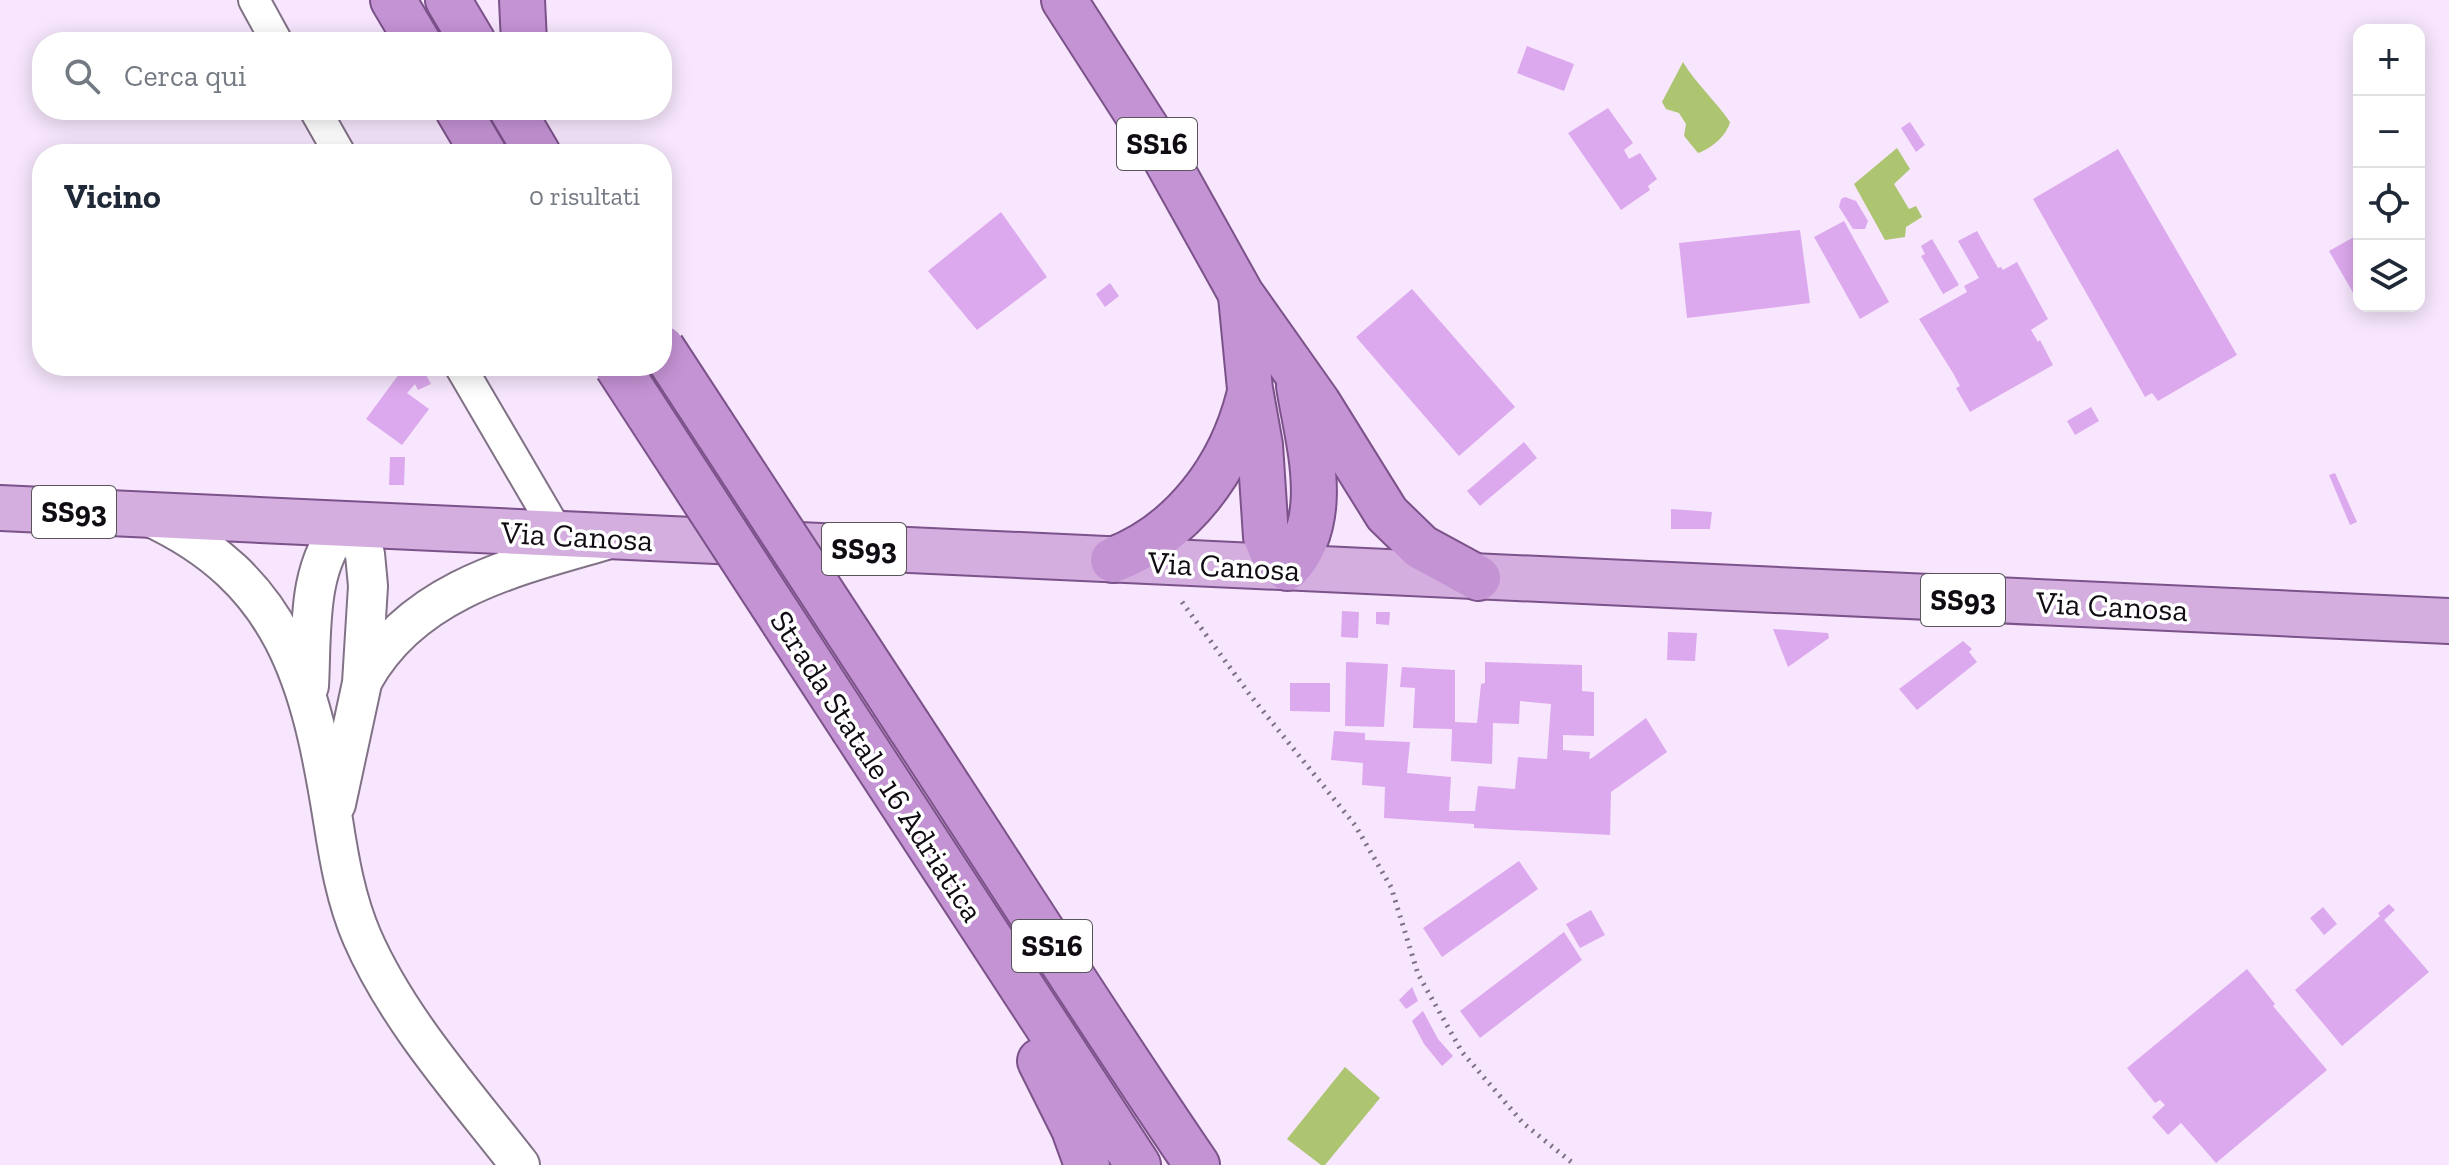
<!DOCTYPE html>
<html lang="it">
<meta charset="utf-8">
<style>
:root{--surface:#fff;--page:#f2f2f3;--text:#1f2937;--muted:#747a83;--line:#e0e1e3}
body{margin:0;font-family:"Zilla Slab",serif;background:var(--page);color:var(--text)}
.controls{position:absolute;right:24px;top:24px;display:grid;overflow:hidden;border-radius:16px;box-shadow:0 4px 20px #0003}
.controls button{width:72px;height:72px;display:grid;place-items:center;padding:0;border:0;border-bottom:2px solid var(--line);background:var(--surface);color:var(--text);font:40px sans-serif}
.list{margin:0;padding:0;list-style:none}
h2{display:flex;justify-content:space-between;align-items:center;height:104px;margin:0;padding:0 32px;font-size:34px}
h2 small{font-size:26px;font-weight:400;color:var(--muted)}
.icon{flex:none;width:44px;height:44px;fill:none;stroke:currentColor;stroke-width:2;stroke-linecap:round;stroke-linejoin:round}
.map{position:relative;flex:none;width:2449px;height:1165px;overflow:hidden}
.search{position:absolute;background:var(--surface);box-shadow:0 4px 20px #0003;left:32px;top:32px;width:640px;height:88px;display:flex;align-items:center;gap:20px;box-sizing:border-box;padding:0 28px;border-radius:32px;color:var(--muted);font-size:30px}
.panel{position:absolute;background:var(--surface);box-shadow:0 4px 20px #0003;left:32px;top:144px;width:640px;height:232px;border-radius:32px}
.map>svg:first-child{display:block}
</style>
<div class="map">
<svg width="2449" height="1165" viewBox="0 0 2449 1165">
<rect width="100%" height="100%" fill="#f7e6fd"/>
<!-- water -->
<g fill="#adc471">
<path d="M 1683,62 C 1696,84 1715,100 1730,122 C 1727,135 1711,149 1698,153 L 1684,136 L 1686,124 L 1679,113 L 1666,109 L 1662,102 Z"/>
<polygon points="1897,148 1910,169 1894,184 1909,209 1916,206 1922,217 1906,227 1905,237 1885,240 1854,184"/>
<polygon points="1345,1067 1380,1098 1325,1165 1321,1165 1287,1139"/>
</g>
<!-- building -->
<g fill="#dda9ee">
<polygon points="1527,46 1574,64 1564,91 1517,73"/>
<polygon points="1608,108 1633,143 1624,150 1629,159 1640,153 1657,179 1648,186 1650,190 1621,210 1568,133"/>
<polygon points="1910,122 1925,145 1916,152 1901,128"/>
<polygon points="2118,149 2237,355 2158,401 2152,393 2145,397 2033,199"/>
<polygon points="1845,197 1856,201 1868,221 1865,229 1853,229 1839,207 1841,199"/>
<polygon points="1001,212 1047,277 977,330 928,271"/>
<polygon points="1844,221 1889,302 1860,319 1814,237"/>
<polygon points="1800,230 1810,303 1687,318 1679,243"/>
<polygon points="1977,231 1998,268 2001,267 2003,270 2017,262 2048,319 2031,330 2038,342 2040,340 2053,365 1970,412 1956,388 1960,386 1953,373 1919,319 1967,292 1964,286 1979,278 1958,241"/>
<polygon points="2354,237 2359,246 2359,303 2329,251"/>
<polygon points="1932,239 1959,285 1943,294 1921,256 1925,254 1921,246"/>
<polygon points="1110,283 1119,296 1105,307 1096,294"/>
<polygon points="1412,289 1515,407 1459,456 1356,337"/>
<polygon points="405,366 421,366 431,384 418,390 415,384 407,393 429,409 402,445 366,419"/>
<polygon points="2091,407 2099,421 2075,435 2067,421"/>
<polygon points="1524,442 1537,458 1480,506 1467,491"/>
<polygon points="390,457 405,457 404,485 389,485"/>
<polygon points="2335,473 2357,522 2350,525 2329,475"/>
<polygon points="1671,509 1712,512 1710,529 1671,529"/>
<polygon points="1342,611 1359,612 1358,638 1341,637"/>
<polygon points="1376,612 1390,612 1389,625 1376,624"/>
<polygon points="1773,629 1828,633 1829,638 1788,667"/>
<polygon points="1668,632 1697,633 1695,661 1667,660"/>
<polygon points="1963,641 1972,649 1969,652 1977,662 1917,710 1899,689"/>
<polygon points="1346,662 1388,664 1384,727 1345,726"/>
<polygon points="1485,662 1582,665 1582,691 1594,692 1594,736 1563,735 1563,750 1590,752 1589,759 1592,758 1646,718 1667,752 1611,792 1610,835 1474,828 1474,824 1384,818 1385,787 1362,785 1363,763 1331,760 1334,731 1365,733 1365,740 1410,742 1407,773 1451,777 1449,811 1475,811 1478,786 1515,789 1518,757 1547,759 1551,704 1520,701 1519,724 1493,723 1492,764 1451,761 1452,729 1413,728 1415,688 1400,687 1402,667 1455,670 1455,722 1477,723 1481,684 1485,683"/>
<polygon points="1290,683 1330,683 1330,712 1290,711"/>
<polygon points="1519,861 1538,889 1442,957 1423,928"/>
<polygon points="2389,904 2395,910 2384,920 2429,972 2342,1046 2295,990 2380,916 2378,913"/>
<polygon points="2323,907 2337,924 2324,935 2310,918"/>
<polygon points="1591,910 1605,935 1580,948 1566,924"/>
<polygon points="1564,932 1582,960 1480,1038 1460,1011"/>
<polygon points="2247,969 2275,1004 2273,1006 2327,1070 2216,1163 2181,1123 2168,1135 2152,1117 2165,1105 2160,1100 2155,1103 2127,1068"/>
<polygon points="1412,987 1418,1001 1406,1009 1399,1000"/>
<polygon points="1423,1011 1438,1039 1453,1056 1442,1066 1424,1044 1412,1021"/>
</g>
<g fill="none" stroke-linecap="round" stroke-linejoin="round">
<!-- minor casing -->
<g stroke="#817286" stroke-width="34">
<g id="minor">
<polyline points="254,0 277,42"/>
<polyline points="315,110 340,154"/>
<polyline points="460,366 559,535"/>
</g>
</g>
<!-- tertiary casing -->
<g stroke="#817286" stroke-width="42">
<g id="tertiary">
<path d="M 148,516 C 285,579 311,682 333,820 C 339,859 346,900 362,937 C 398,1020 465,1094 520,1165"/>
<path d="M 363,680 C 412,591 512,567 603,541"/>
<path d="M 309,686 C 312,633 306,567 344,525 L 360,543 L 365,554 L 368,586 L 362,683 L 336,804"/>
</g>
</g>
<!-- primary casing -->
<g stroke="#7c528a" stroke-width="48">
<polyline id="primary" points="0,508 2449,621"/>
</g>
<!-- trunk casing -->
<g stroke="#7c528a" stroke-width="48">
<g id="trunk">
<polyline points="393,0 418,42"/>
<polyline points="448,0 473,42"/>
<polyline points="522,0 524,42"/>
<polyline points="1064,0 1163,154 1241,294 1318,403 1387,514 1421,547 1478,578"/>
<polyline points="458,110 484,154"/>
<polyline points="512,110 538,154"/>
<path d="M 1241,296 L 1250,389 L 1260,445 L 1266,537 L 1273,554 L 1287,568 C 1333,520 1308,443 1299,386"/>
<path d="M 1113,560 C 1183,533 1231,468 1249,396"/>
<path d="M 909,726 C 1005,872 1098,1020 1197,1165"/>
<polyline points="854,730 1138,1165"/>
<polyline points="1040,1061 1074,1129 1087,1165"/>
</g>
</g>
<!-- path -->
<polyline stroke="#7c7280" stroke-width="5" stroke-dasharray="2 6" stroke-linecap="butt" points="1182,602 1250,695 1355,825 1391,887 1418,974 1462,1052 1523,1123 1575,1165"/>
<!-- minor -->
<use href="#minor" stroke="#fff" stroke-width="30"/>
<!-- tertiary -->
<use href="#tertiary" stroke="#fff" stroke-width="38"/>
<!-- primary -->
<use href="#primary" stroke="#d3aedf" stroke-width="44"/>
<!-- trunk -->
<use href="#trunk" stroke="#c493d4" stroke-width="44"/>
<!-- trunk-bridge casing -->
<g stroke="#7c528a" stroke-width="48" stroke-linecap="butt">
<g id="trunk-bridge">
<polyline points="662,348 909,726"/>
<polyline points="617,366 854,730"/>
</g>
</g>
<!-- trunk-bridge -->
<use href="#trunk-bridge" stroke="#c493d4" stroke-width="44"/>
</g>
<g text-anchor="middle" stroke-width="7" stroke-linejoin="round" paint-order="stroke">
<!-- shield labels -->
<g fill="#fff" stroke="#58555a" stroke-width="2">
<rect x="1117" y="118" width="80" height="52" rx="6"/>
<rect x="32" y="486" width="84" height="52" rx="6"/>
<rect x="822" y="523" width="84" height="52" rx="6"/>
<rect x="1921" y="574" width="84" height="52" rx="6"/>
<rect x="1012" y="920" width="80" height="52" rx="6"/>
</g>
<g font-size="30" font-weight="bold" fill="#110c13">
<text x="1157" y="154">SS16</text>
<text x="74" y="522">SS93</text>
<text x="864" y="559">SS93</text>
<text x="1963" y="610">SS93</text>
<text x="1052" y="956">SS16</text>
</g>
<!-- street labels -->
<g font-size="32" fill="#110c13" stroke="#fff">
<text transform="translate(577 536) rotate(3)" y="11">Via Canosa</text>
<text transform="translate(1224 566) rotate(3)" y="11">Via Canosa</text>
<text transform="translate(2112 606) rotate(3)" y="11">Via Canosa</text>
<text transform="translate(877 766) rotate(57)" y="11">Strada Statale 16 Adriatica</text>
</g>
</g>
</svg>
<div class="controls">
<button>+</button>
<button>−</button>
<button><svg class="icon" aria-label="locate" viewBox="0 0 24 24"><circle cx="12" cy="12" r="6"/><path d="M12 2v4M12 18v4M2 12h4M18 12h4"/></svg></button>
<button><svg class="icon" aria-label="layers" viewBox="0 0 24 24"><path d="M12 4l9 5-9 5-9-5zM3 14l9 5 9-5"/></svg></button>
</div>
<div class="search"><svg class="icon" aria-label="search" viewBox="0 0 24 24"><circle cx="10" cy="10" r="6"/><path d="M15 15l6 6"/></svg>Cerca qui</div>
<section class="panel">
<h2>Vicino<small>0 risultati</small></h2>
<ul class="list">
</ul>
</section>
</div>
